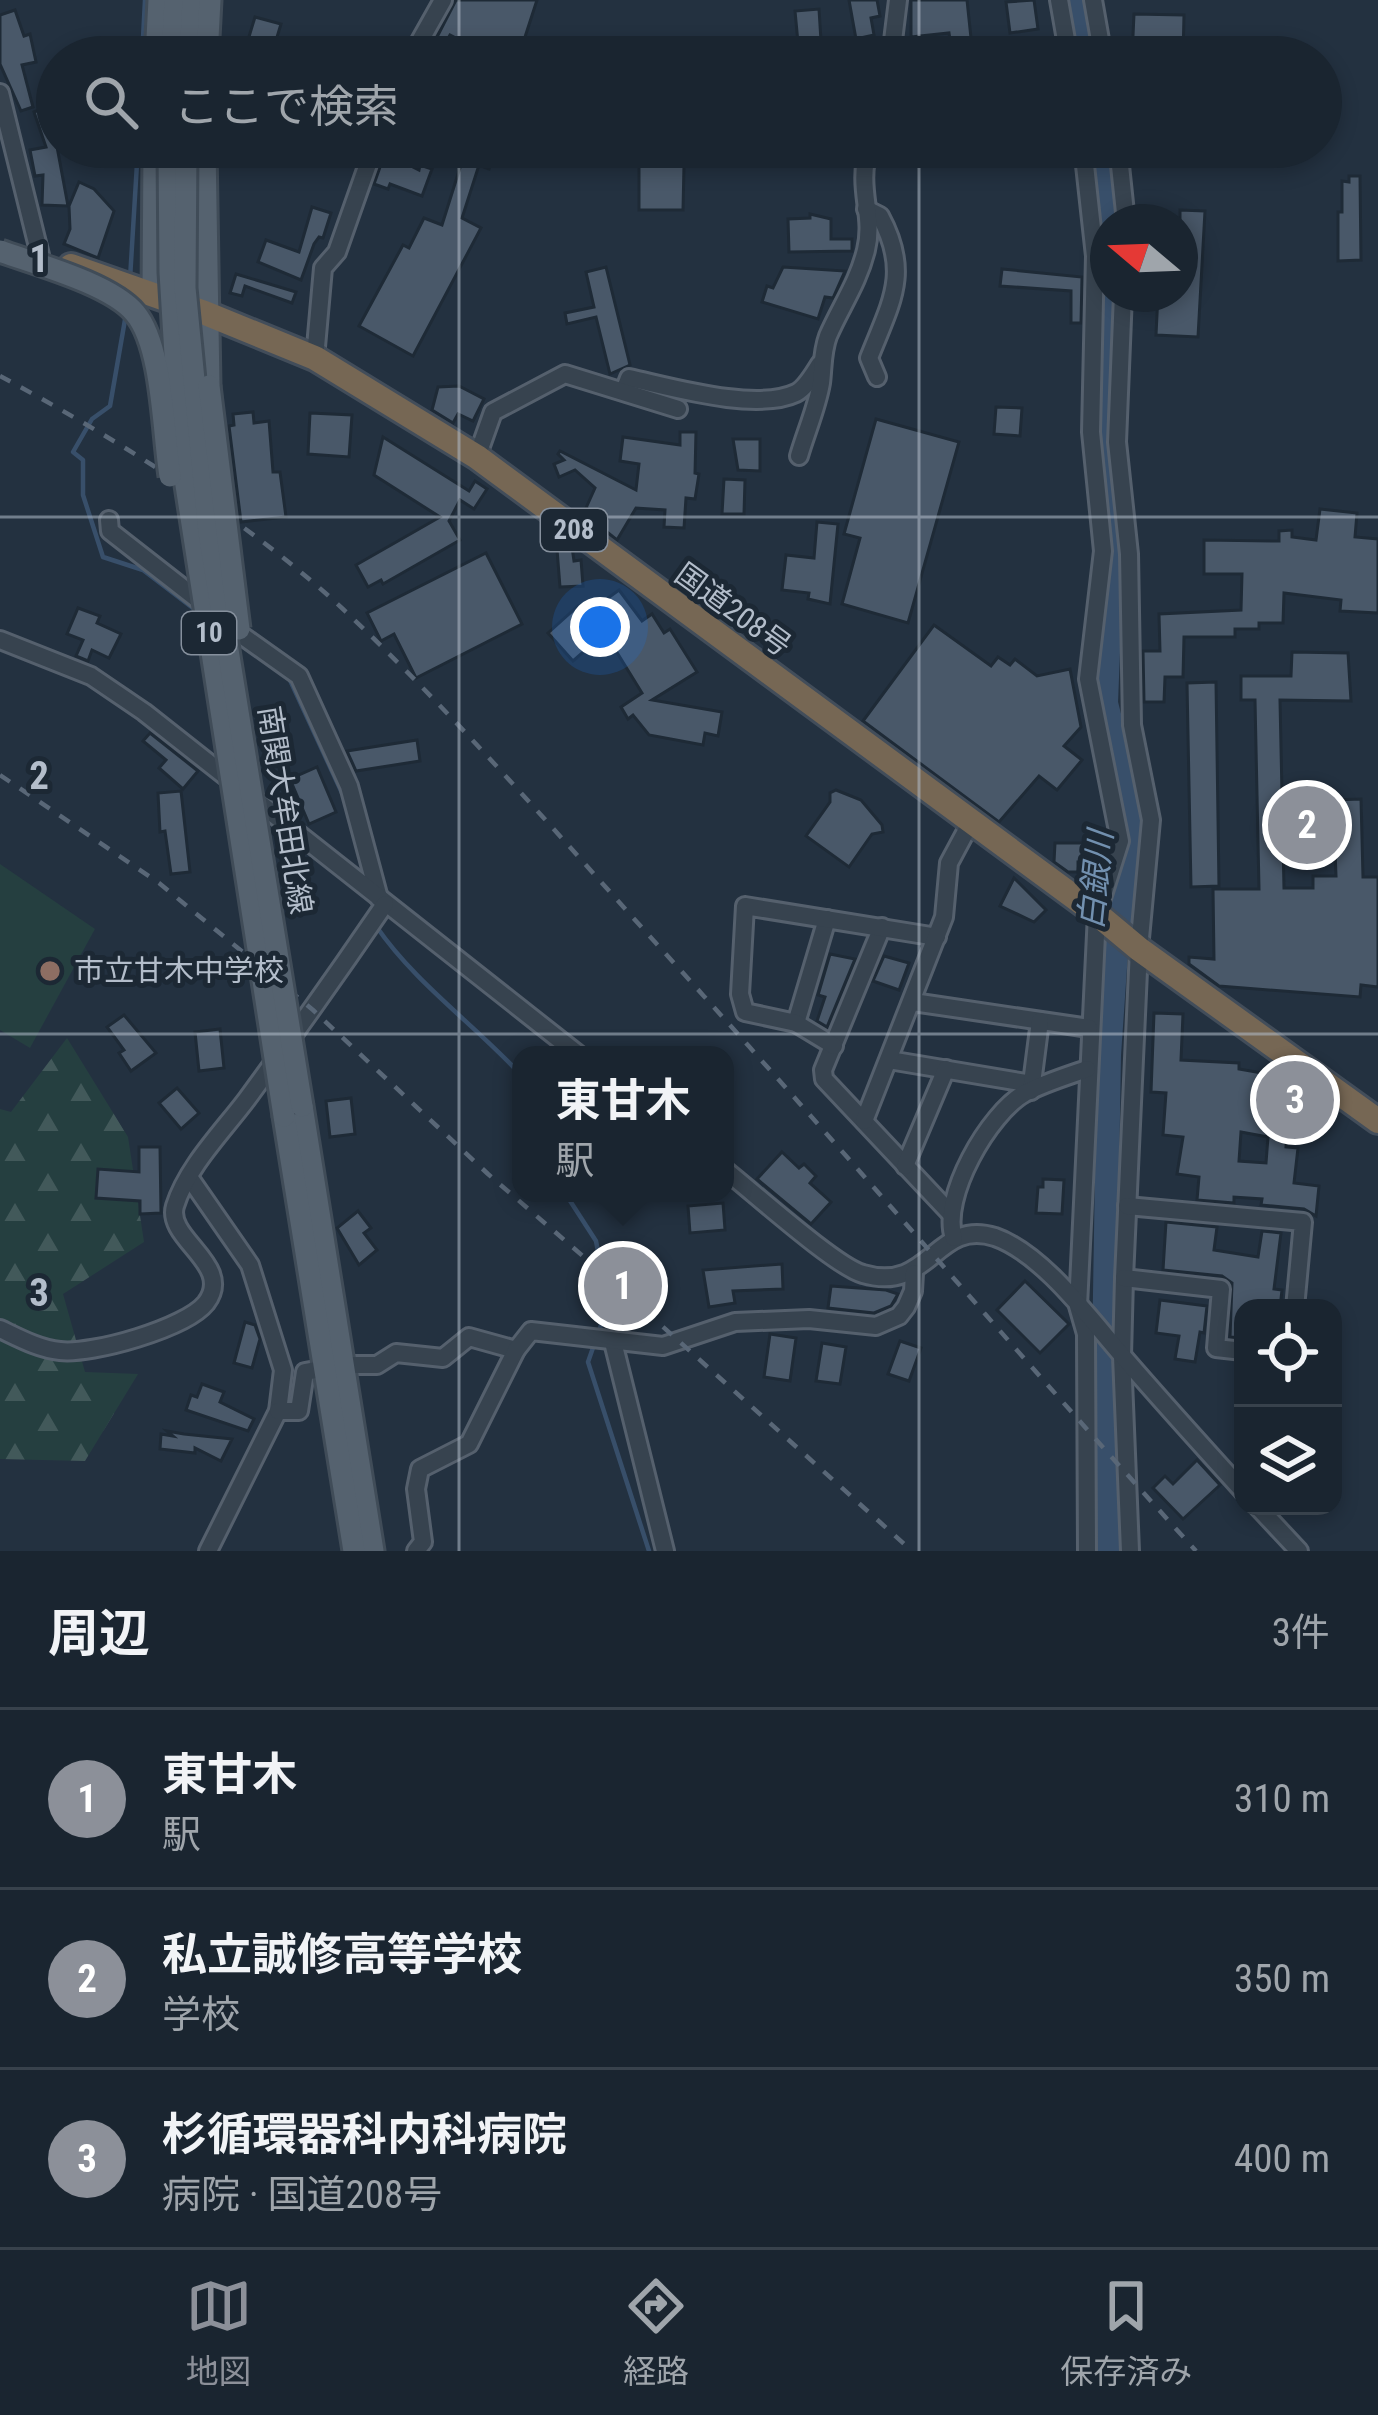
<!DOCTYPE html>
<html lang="ja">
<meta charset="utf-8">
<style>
:root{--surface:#1a2530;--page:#232d38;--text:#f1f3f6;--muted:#9fa5ab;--line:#38424c;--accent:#8c9099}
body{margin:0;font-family:"Roboto Condensed","Noto Sans JP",sans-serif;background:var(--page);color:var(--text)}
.controls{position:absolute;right:36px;bottom:36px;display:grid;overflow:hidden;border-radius:24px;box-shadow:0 6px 18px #0003}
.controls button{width:108px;height:108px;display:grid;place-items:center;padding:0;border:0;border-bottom:3px solid var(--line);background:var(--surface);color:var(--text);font:60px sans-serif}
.compass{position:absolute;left:1090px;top:204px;width:108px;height:108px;border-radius:50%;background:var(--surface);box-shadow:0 6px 18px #0003;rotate:289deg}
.you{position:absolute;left:600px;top:627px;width:42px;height:42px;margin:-30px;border:9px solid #fff;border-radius:50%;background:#1a73e8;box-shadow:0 0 0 18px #1a73e833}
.badge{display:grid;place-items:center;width:78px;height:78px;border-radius:50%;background:var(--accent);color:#fff;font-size:39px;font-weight:700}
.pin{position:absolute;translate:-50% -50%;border:6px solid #fff;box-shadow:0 3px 12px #0006}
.popup{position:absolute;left:512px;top:1046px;width:222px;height:156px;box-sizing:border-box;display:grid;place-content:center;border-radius:24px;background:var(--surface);filter:drop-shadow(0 3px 9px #0005);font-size:39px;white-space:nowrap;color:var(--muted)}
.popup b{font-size:45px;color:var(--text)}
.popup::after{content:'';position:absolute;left:50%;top:100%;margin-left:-24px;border:24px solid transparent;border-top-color:var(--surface)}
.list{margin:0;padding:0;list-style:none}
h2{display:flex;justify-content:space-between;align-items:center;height:156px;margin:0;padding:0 48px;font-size:51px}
h2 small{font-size:39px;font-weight:400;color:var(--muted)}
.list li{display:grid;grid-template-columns:78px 1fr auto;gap:36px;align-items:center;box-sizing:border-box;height:180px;padding:0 48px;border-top:3px solid var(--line)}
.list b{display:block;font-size:45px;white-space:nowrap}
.list p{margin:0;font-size:39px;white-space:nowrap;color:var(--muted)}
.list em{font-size:39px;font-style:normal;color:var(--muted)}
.icon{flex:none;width:66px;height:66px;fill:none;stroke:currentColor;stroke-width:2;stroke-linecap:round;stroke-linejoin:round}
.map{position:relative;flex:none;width:1378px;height:1551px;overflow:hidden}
.search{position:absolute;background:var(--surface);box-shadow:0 6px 18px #0003;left:36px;right:36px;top:36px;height:132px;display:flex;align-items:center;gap:30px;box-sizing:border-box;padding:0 42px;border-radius:66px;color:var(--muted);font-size:45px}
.sheet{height:696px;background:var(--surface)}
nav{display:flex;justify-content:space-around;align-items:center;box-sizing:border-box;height:168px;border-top:3px solid var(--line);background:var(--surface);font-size:33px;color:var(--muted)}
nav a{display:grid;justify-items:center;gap:6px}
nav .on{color:var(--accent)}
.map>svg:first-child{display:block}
</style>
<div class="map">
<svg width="1378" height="1551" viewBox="0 0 1378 1551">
<defs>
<pattern id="forest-firs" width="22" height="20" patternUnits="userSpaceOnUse" patternTransform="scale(3)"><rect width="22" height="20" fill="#253f40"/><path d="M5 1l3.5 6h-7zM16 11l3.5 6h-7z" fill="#42595a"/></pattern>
</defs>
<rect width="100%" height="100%" fill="#233140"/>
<!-- grass -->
<polygon fill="#253f40" points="0,864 95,929 30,1048 0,1030"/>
<!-- forest -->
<polygon fill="url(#forest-firs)" points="67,1038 128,1137 144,1242 63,1294 85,1372 138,1374 85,1461 0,1459 0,1109 11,1112"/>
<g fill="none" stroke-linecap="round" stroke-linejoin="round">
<!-- stream -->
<g stroke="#384f6a" stroke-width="4.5">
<polyline points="142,57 145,0"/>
<polyline points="130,279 138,147"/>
<polyline points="126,314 110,406 92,419 73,452 83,460 83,495 103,557 143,570 198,612"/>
<polyline points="235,641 280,672"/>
<polyline points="289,678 342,793"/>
<path d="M 376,926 C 416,984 474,1024 521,1075"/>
<polyline points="565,1193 596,1241 608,1304 599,1331"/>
<polyline points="595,1342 588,1362 649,1551"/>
</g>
<!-- river -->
<g stroke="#384f6a" stroke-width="24">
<polyline points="1073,0 1082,57"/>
<polyline points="1097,147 1105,246 1101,461 1113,523 1106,703 1135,821 1116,953 1109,1055 1104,1353 1110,1551"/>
</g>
</g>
<!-- building -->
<g fill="#495869" stroke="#1e2a36" stroke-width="3" fill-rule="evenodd">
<polygon points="456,0 537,0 525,37 512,57 492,57 450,35 446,42 437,37"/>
<polygon points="849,0 877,0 880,16 871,18 874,35 856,39"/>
<polygon points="911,0 967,0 971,38 950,40 949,33 911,37"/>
<polygon points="1034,0 1038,29 1010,33 1006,2"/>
<polygon points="819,9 821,41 798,43 795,11"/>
<polygon points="15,10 24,36 30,34 36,62 22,65 33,107 21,111 0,64 0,15"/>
<polygon points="1134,14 1184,15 1183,57 1132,57"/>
<polygon points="255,17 281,24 271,57 258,57 262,44 248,40"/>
<polygon points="52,105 57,117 55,136 68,206 42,205 43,175 35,176 30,150 46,147 34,112"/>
<polygon points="437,147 494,147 495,153 489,169 479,165 462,218 481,228 413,356 359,326 403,245 409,248 424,218 442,225 463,158"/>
<polygon points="385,153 419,170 420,165 432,169 422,196 390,184 388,189 374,184"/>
<polygon points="639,164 684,165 683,210 639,210"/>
<polygon points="1349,176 1360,176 1361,260 1338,261 1338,212 1342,212 1342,181 1349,182"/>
<polygon points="79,182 94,189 114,211 98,258 64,244 70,229 69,206"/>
<polygon points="312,207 331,213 323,238 319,237 314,244 301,280 258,262 266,240 299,252"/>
<polygon points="1180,210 1205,211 1198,337 1156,335 1158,294 1180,294"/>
<polygon points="810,214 831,219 831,239 852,239 852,251 789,252 788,219 810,218"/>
<polygon points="606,267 630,365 610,374 596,317 567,324 565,313 594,307 586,272"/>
<polygon points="783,267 845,271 833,298 825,297 818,319 762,302 767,286 773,288"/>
<polygon points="1002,269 1082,277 1081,323 1071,323 1071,291 1000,286"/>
<polygon points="236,274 296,292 292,303 245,286 242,296 230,293"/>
<polygon points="459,386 484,399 473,421 458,414 453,423 432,410 438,387"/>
<polygon points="996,407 1022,408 1020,436 994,434"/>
<polygon points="253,412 254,423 269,421 273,472 280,472 286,517 241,522 229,426 234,425 233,414"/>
<polygon points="310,413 352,415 349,457 308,454"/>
<polygon points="876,419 959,442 908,623 842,604 860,538 844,534"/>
<polygon points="680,432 696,432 695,473 699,474 695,499 686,498 684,528 664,527 665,510 636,508 617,540 602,528 607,519 586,508 595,488 575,470 559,477 554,464 564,460 558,454 560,451 636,490 639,464 620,461 623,437 680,445"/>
<polygon points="383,437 469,491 475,481 487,489 474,509 460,500 449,521 460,540 383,584 381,580 368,587 356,565 440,517 374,475"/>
<polygon points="733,439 760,439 760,471 738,470"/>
<polygon points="724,479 745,480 744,514 722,514"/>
<polygon points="1320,509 1357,513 1355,537 1378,539 1378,613 1340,611 1341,600 1284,593 1283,623 1259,623 1259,629 1235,629 1235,637 1184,637 1183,677 1165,677 1164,702 1144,702 1143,651 1160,651 1159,614 1241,610 1242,574 1204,574 1204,540 1279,541 1279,531 1292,530 1292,537 1316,540"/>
<polygon points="817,522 838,524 830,604 808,599 809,593 782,590 786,555 814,558"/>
<polygon points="572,547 574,561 581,560 583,586 560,587 557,549"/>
<polygon points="486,553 522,624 416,678 394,634 381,641 367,613"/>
<polygon points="619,590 642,621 652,614 664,633 670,629 697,672 652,700 722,712 718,736 705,733 703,745 649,735 633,715 628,719 621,707 642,693 605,633 573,661 548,633 578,606 586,614"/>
<polygon points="78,608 100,616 97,623 121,634 109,658 92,650 88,661 76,656 83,640 67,634"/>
<polygon points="934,625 991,666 998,657 1010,665 1015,659 1037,676 1070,669 1081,727 1064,746 1082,760 1057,790 1039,776 999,822 863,721"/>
<polygon points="1292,652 1348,653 1351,701 1280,700 1284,888 1313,888 1313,876 1336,876 1333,800 1361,799 1363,877 1378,877 1378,987 1361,985 1360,997 1219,986 1189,964 1189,957 1214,959 1213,889 1259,889 1255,700 1241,700 1241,676 1291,676"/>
<polygon points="1216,682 1219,886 1191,887 1187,683"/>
<polygon points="150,733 198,771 183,789 159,768 166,760 143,741"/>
<polygon points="417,740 420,761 356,771 347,751"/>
<polygon points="317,767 336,812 309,824 290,779"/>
<polygon points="836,790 861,800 882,825 883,832 872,834 849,867 806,836 830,802 830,793"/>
<polygon points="181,791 190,872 171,874 165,831 160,832 158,793"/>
<polygon points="1055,843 1093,843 1093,862 1078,862 1078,872 1068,872 1054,862"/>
<polygon points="1014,878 1046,910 1034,922 1000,906"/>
<polygon points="830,954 855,959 827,1027 817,1021 825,997 818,995"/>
<polygon points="884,956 909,963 899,990 873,981"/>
<path d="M 1154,1013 L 1183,1014 L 1181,1060 L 1239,1063 L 1239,1069 L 1262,1073 L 1256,1105 L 1288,1106 L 1286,1147 L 1298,1148 L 1294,1183 L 1319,1186 L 1316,1216 L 1304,1209 L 1261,1205 L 1262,1199 L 1234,1197 L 1234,1203 L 1197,1200 L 1199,1177 L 1177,1174 L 1183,1137 L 1163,1135 L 1166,1093 L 1151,1092 ZM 1241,1132 L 1268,1137 L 1266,1163 L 1239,1161 Z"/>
<polygon points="124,1015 156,1053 131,1071 119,1053 124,1050 107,1027"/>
<polygon points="220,1029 224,1068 199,1071 195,1032"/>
<polygon points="177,1088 199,1113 181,1129 159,1103"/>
<polygon points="351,1098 355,1134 330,1137 326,1101"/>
<polygon points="139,1147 160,1147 161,1213 140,1214 140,1201 96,1198 98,1169 139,1172"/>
<polygon points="782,1152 799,1168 804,1164 816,1176 810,1183 831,1202 811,1224 757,1179"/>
<polygon points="1043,1179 1064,1180 1062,1214 1036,1213 1038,1187 1043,1187"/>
<polygon points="723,1203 725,1230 690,1233 688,1206"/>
<polygon points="358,1211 371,1228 364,1233 377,1250 359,1265 337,1228"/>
<polygon points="1166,1222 1217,1227 1214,1250 1258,1257 1262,1231 1281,1233 1274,1289 1282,1290 1280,1308 1243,1308 1242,1338 1230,1337 1232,1283 1222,1276 1163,1270"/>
<polygon points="782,1264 783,1289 733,1291 735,1303 709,1307 703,1270"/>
<polygon points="1025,1281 1069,1324 1040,1353 997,1310"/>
<polygon points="831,1286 886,1290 898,1294 891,1306 874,1313 828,1308"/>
<polygon points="1160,1300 1207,1306 1204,1333 1200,1332 1195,1362 1175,1359 1179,1336 1156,1333"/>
<polygon points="245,1322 255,1325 260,1339 252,1368 234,1363"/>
<polygon points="770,1334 796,1338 790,1381 764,1377"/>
<polygon points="900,1341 921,1348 909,1381 888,1374"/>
<polygon points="822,1343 846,1347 840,1384 816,1381"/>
<polygon points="202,1384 224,1392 220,1402 254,1419 248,1431 186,1410 191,1395 197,1397"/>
<polygon points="167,1431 184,1434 232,1439 221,1461 195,1448 195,1453 160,1449 161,1434 173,1436"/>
<polygon points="1197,1460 1220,1485 1183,1519 1153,1488 1165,1476 1173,1484"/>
</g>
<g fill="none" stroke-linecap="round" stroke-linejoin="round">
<!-- minor casing -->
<g stroke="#55606d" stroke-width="22">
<g id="minor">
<polyline points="1059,0 1069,57"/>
<polyline points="1093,0 1103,57"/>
<polyline points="411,57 443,0"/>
<polyline points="891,57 898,0"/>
<polyline points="0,93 40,255"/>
<polyline points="1083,147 1095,256 1091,432 1103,551 1088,679 1120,841 1097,914 1078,1306 1086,1334 1087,1551"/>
<polyline points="1118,147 1126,222"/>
<path d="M 866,209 L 880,216 C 911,273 891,302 869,358 L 877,377"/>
<polyline points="1123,294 1117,442 1129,554 1132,725 1151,820 1139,949 1124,1278 1122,1356 1130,1551"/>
<polyline points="315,358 323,268 337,252 374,147"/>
<path d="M 624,391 L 629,378 C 671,387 756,412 796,393 C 806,388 814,373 820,364"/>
<path d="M 799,456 C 806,432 817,407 821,383 C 823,367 822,352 828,336 C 841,306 858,283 866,250 C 875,214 856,189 869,147"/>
<polyline points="477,457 493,412 565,374 678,409"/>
<polyline points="109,520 110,531 206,606"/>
<polyline points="230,627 299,676 349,786 379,898"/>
<polyline points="0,640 91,676 144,712 579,1055"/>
<polyline points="882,927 823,1070 824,1079 951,1214"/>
<polyline points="913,1002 1089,1028"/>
<polyline points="796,1023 827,919"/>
<polyline points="834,1046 796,1023 745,1012 740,994 745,906 937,937"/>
<polyline points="889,1060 1032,1084"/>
<polyline points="1031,1091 1040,1021"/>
<polyline points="864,1121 944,917 949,863 971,822"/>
<polyline points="905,1166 946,1069"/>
<path d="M 725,1170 C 752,1191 836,1267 863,1274 C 931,1294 935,1218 995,1237 C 1044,1254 1093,1323 1127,1361 C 1165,1405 1204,1448 1243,1491"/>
<polyline points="189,1177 250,1265 283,1370 278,1411 208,1551"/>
<polyline points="1127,1206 1303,1222 1295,1308"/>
<path d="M 954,1238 C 940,1198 989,1113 1025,1093 C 1044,1083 1067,1076 1087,1069"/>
<polyline points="1124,1278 1221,1289 1216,1348 1243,1351"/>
<path d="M 0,1329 C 19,1338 39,1349 60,1351 C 92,1355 186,1328 206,1303 C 235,1265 165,1239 175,1206 C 187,1167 223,1131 247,1099 C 294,1035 340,970 385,904"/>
<polyline points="613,1342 665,1551"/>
<polyline points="278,1411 299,1411 305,1372 343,1365 377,1365 396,1353 443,1358 469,1337 516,1350"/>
<polyline points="1257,1506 1299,1551"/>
<polyline points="416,1551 423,1542 416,1489 420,1469 469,1444 516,1350 531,1331 663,1346 735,1322 809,1319 876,1326 899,1316 906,1307 913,1291 914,1273"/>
</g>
</g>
<!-- major casing -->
<g stroke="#404c58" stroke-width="27">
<g id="major">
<polyline points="156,57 159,0"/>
<polyline points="172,57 175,0"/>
<polyline points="190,57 193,0"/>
<polyline points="207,57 210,0"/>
<polyline points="205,147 209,386"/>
<polyline points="153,295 154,147"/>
<polyline points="302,1106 373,1551"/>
<polyline points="284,1116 354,1551"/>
</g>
</g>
<!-- highway casing -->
<g stroke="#424d5a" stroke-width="30">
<polyline id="highway" points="71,266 205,313 315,358 477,457 1097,914 1139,949 1378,1121"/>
</g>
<!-- minor -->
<use href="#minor" stroke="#37434f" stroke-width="16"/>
<!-- major -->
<use href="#major" stroke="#55626f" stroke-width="21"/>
<!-- highway -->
<use href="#highway" stroke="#766754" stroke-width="24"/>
<!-- rail -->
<g stroke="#596777" stroke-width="4.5" stroke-dasharray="12 12" stroke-linecap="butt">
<path d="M 0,376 C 114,437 250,522 344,610 C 454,714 553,829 654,941 C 837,1142 1013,1349 1196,1551"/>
<polyline points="0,775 159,883 313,1010 488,1174 621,1289 912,1551"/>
</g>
<!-- major-bridge casing -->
<g stroke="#404c58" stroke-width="27" stroke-linecap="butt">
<g id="major-bridge">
<polyline points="169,147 170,272 181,453 284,1116"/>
<polyline points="186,147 185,288 209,533 302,1106"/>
<path d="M 0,251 C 36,264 111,284 135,313 C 163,346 163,433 170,476"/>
<polyline points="209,386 239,629"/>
</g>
</g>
<!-- major-bridge -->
<use href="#major-bridge" stroke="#55626f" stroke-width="21"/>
</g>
<!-- grid -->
<path fill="none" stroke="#b3bdca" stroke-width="3" stroke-opacity="0.55" d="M 459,0 L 459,57M 919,0 L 919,57M 459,147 L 459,1551M 919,147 L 919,1551M 0,517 L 1378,517M 0,1034 L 1378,1034"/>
<!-- markers -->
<circle fill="#8d6e63" stroke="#1c2834" stroke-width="4.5" cx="50" cy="971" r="12"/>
<g text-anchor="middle" stroke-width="10" stroke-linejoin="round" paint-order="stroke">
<!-- shield labels -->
<g fill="#1c2834" stroke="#86909d" stroke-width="3">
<rect x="541" y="509" width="66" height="42" rx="9"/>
<rect x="182" y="612" width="54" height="42" rx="9"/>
</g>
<g font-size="27" font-weight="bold" fill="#b3bdca">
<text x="574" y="539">208</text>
<text x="209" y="642">10</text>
</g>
<!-- street labels -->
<g font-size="30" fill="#b3bdca" stroke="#1c2834">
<text transform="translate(733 610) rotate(36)" y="10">国道208号</text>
<text transform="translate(285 810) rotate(81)" y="10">南関大牟田北線</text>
</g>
<!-- poi labels -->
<g font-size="30" fill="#b3bdca" stroke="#1c2834" text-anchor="start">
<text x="74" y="981">市立甘木中学校</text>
</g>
<!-- water labels -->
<g font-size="33" font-style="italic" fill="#7290af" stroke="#1c2834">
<text transform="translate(1095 880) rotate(-84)" y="12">白銀川</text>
</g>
</g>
<g font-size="39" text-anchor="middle" font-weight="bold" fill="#b3bdca" stroke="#1c2834" stroke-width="10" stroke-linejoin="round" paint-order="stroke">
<text x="39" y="272">1</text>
<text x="39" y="789">2</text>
<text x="39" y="1306">3</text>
</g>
</svg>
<div class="controls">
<button><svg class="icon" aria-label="locate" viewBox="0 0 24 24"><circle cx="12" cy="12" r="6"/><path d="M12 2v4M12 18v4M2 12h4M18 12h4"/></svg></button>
<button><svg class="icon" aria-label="layers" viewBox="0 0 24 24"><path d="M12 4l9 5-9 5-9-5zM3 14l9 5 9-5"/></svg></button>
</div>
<svg class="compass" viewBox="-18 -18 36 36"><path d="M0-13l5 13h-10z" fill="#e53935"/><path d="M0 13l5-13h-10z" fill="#9fa5ab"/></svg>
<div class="you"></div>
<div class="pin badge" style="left:623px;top:1286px">1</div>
<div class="popup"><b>東甘木</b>駅</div>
<div class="pin badge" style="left:1307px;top:825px">2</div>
<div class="pin badge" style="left:1295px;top:1100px">3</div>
<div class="search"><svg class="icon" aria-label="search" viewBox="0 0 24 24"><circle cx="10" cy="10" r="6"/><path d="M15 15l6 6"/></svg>ここで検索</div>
</div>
<section class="sheet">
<h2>周辺<small>3件</small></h2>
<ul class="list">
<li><span class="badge">1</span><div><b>東甘木</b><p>駅</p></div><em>310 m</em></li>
<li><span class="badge">2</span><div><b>私立誠修高等学校</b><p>学校</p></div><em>350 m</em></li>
<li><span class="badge">3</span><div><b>杉循環器科内科病院</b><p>病院 · 国道208号</p></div><em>400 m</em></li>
</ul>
</section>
<nav>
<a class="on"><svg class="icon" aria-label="map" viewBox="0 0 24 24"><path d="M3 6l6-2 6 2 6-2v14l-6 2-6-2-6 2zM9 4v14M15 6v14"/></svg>地図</a>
<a><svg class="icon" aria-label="directions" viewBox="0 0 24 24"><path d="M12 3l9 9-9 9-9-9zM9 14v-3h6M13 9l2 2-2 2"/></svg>経路</a>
<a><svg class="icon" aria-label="saved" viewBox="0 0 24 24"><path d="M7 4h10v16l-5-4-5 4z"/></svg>保存済み</a>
</nav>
